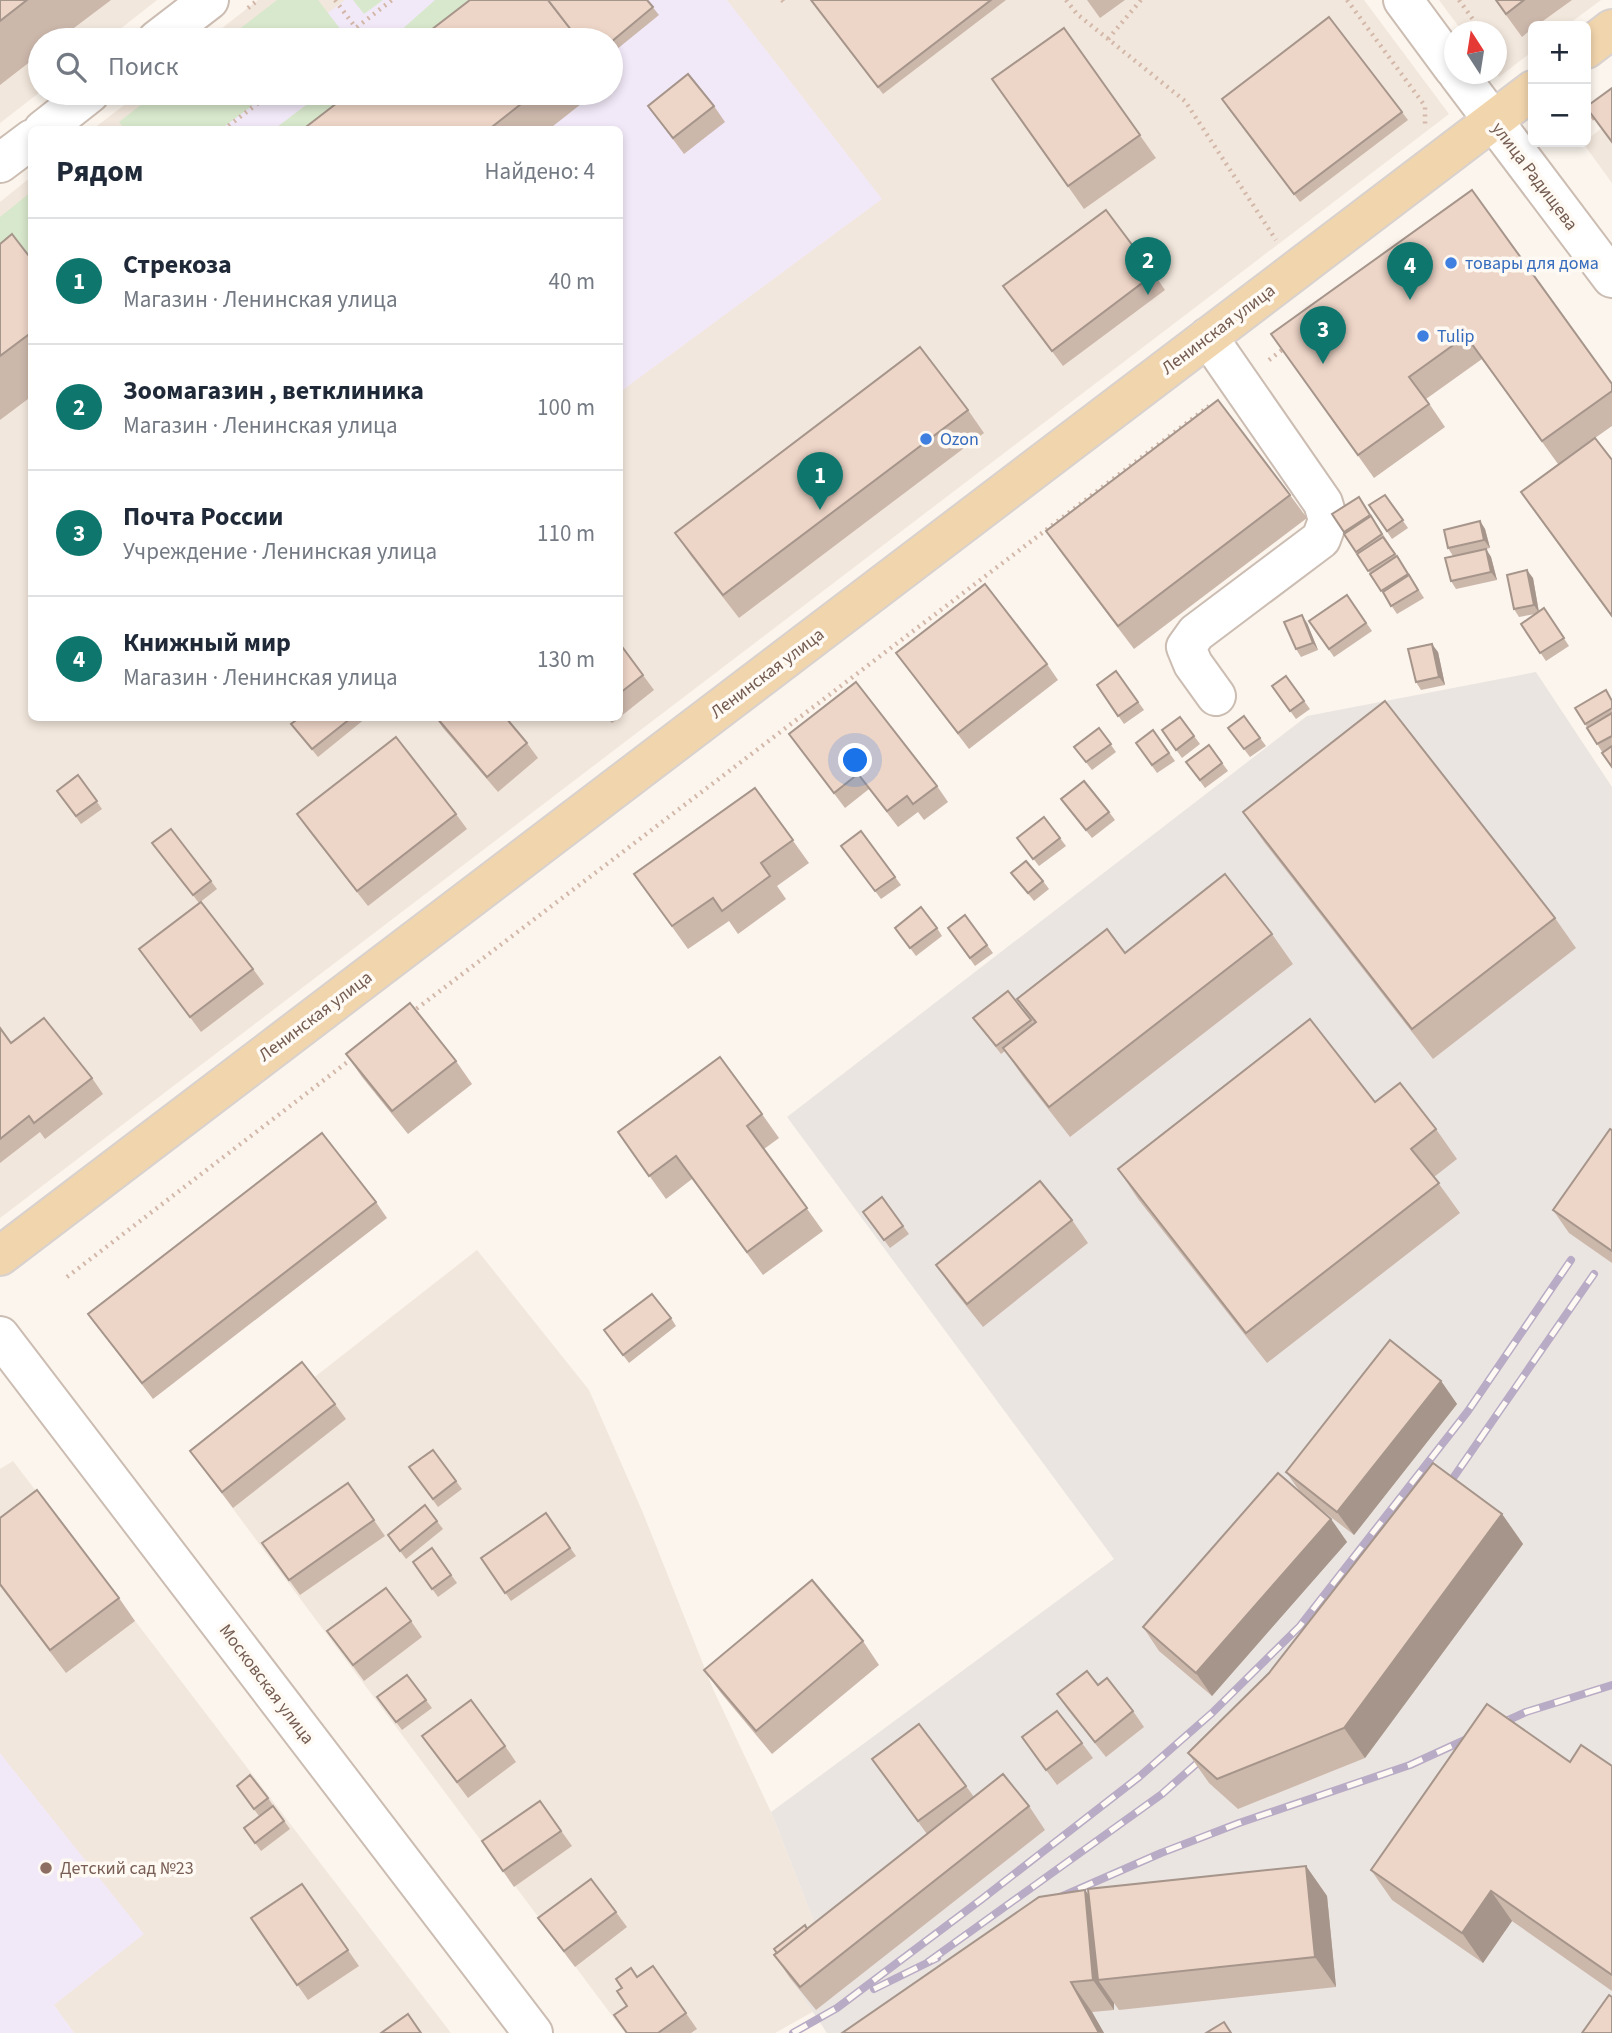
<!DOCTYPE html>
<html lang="ru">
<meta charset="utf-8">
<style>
:root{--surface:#fff;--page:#f6f6f7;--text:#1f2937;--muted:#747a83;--line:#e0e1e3;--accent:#0f766e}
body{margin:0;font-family:"Source Sans 3",sans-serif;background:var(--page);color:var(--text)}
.controls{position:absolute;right:21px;top:21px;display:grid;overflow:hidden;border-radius:10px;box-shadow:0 4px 10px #0003}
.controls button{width:63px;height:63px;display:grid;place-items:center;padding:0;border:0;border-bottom:2px solid var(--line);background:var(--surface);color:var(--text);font:35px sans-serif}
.compass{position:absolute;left:1444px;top:21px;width:63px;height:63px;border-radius:50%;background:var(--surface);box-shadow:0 4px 10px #0003;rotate:348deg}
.you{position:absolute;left:856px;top:761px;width:24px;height:24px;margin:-18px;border:5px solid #fff;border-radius:50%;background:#1a73e8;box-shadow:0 0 0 10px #1a73e833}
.badge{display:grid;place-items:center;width:46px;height:46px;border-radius:50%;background:var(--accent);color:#fff;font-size:23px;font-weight:700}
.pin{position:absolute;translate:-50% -58px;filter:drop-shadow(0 2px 4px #0008)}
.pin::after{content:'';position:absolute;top:37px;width:24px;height:21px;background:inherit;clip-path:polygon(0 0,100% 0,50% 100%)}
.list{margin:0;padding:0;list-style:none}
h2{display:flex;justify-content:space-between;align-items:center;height:91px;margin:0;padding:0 28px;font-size:30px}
h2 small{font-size:23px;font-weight:400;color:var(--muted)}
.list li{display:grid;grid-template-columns:46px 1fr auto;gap:21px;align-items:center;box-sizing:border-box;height:126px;padding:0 28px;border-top:2px solid var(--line)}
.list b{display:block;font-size:26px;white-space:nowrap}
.list p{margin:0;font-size:23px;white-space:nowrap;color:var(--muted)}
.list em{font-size:23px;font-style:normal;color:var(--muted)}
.icon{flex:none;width:38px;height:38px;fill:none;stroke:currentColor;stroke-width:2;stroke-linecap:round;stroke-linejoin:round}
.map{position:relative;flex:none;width:1612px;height:2033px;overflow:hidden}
.search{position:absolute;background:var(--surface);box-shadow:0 4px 10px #0003;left:28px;top:28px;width:595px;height:77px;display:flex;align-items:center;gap:18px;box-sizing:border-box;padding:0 24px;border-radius:38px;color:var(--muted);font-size:26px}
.panel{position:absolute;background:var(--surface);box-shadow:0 4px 10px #0003;left:28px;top:126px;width:595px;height:595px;border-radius:10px}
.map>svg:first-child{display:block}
</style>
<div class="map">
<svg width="1612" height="2033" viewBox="0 0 1612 2033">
<rect width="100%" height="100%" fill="#fbf5ed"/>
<!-- residential -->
<g fill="#f2e7dc">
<polygon points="0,0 157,0 106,40 40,40 40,92 0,123"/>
<polygon points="258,0 1364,0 1449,114 0,1218 0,202 31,177 32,718 620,718 620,130 93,129 140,93 611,93 611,40 207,40"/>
<polygon points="1439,0 1601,0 1566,26 1533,26 1533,51 1499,77 1496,74 1496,32 1462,31"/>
<polygon points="1612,120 1612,183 1583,143"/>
<polygon points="477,1250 589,1390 643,1513 713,1689 771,1812 825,1950 816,2010 775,2033 625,2033 201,1466"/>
<polygon points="13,1461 294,1829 451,2033 74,2033 54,2005 0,1753 0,1469"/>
</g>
<!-- industrial -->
<polygon fill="#ebe5e1" points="1536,672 1612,787 1612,2033 827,2033 790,1978 825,1950 771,1812 1114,1559 787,1117 1307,716"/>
<!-- education -->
<g fill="#f2e9f8">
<polygon points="345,0 727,0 882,199 620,392 620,130 175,130 223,93 611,93 611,40 292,40"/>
<polygon points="0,1753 144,1934 54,2005 74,2033 0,2033"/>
</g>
<!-- green -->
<g fill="#d8e8cc">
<polygon points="277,0 318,0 345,35 338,40 225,40"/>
<polygon points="353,0 383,0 364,14"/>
<polygon points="435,0 530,0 478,40 390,40"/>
<polygon points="156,93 269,93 221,129 125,129 119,122"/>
<polygon points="322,93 384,93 362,129 273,130"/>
<polygon points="31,192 31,257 0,282 0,217"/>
</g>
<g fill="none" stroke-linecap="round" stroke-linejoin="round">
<!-- minor casing -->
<g stroke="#ccbdb3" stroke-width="42">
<g id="minor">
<polyline points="1403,0 1454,69"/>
<polyline points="157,40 209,0"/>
<polyline points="1458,74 1612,278"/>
<polyline points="43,130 90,93"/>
<polyline points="0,163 32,139"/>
<polyline points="1208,337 1323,503 1328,520 1321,539 1196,633 1186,647 1193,664 1216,696"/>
<polyline points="0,1336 533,2033"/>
</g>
</g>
<!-- major casing -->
<g stroke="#d8d1ce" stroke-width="42">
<g id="major">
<polyline points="1586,49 1612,29"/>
<polyline points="0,1256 1533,90"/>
</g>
</g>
<!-- path -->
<g stroke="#d3b8aa" stroke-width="4.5" stroke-dasharray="2 5" stroke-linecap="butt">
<polyline points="335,0 365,40"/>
<polyline points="782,0 786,5"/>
<polyline points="1066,0 1077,14 1185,101 1276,240"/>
<polyline points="1347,0 1425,106 1425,124"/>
<polyline points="1459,0 1482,32"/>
<polyline points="248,8 258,0"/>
<polyline points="1108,39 1141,0"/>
<polyline points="106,40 121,29"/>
<polyline points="340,40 392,0"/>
<polyline points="1496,51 1505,62"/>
<polyline points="126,103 140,93"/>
<polyline points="1586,123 1597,115"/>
<polyline points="223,130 271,93"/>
<polyline points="1269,360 1287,346"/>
<polyline points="411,1013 1209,406"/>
<polyline points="67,1277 354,1057"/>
</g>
<!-- minor -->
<use href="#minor" stroke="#fff" stroke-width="38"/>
<!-- major -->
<use href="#major" stroke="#f1d5ad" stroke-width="38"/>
<!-- rail casing -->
<g stroke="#b8abc5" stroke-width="8">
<g id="rail">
<polyline points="1442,1494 1594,1274"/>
<polyline points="1049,1902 1161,1853 1239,1823 1410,1765 1526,1712 1612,1685"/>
<polyline points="928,1962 1162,1794 1211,1751"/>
<polyline points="874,1989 937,1958"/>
<polyline points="793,2033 837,2008 982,1899 1139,1777 1212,1713 1300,1626 1468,1411 1571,1260"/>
</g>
</g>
<!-- rail -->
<use href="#rail" stroke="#fef9f3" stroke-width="5" stroke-dasharray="16" stroke-linecap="butt"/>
</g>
<!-- wall -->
<g fill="#ccb7ab">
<polygon points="0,0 111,0 58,40 40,40 40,54 0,85"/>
<polygon points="647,0 659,15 611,54 611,40"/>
<polygon points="811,0 1006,0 883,94"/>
<polygon points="1087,0 1125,0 1100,18"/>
<polygon points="1495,0 1572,0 1536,26 1533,26 1533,28 1522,37"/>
<polygon points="1064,28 1156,158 1084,209 992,79"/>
<polygon points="350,93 595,93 548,130 302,130"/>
<polygon points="648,106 714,106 725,122 684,154"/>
<polygon points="1227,107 1402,112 1408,120 1300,202"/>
<polygon points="1472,190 1612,384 1612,426 1595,438 1612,460 1612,617 1521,492 1558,464 1482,359 1426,399 1445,427 1374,478 1271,334"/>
<polygon points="0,244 32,260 32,396 0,420"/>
<polygon points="1154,274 1165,290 1063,366 1003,286"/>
<polygon points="968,410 984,433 739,618 691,556 675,533"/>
<polygon points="1290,495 1307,518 1134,649 1062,554 1046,531"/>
<polygon points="1385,495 1408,528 1392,539 1369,505"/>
<polygon points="1359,497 1424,598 1397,614 1357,554 1332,514"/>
<polygon points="1480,521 1485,529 1490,548 1486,549 1491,557 1497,580 1456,589 1451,581 1453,556 1448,548"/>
<polygon points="1533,578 1539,612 1544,608 1569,646 1546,661 1521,624 1535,614 1519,617 1514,609"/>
<polygon points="1347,595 1372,631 1334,657 1309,621"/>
<polygon points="1307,623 1318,650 1301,657 1296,649"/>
<polygon points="620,644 654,690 620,717"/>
<polygon points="1438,652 1445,685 1421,690 1416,682"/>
<polygon points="896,653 1047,664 1058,680 969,749"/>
<polygon points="1116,671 1144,710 1124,724 1097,685"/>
<polygon points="1286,676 1310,709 1296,719 1272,686"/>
<polygon points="1612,699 1612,768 1575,708"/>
<polygon points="1244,716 1266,746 1250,757 1228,728"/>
<polygon points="1180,717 1200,744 1182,758 1162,730"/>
<polygon points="299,718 366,718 318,757 291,724"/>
<polygon points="436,718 527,743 538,758 498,792 443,728"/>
<polygon points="607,718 619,718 612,723"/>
<polygon points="1099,728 1116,752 1092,770 1074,747"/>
<polygon points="1153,730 1175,761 1157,773 1136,743"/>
<polygon points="789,734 937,786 948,802 924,820 918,812 898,827 869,789 845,808"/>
<polygon points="1209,745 1228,771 1205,788 1186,762"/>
<polygon points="78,775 102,809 81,824 57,791"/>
<polygon points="755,788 809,863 777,886 786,899 738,934 729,921 688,949 634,874"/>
<polygon points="1061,799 1109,812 1115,820 1092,838"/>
<polygon points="1243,812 1555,918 1576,948 1433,1059 1264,842"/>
<polygon points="297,814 456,814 467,829 368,906 308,830"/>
<polygon points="861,831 901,885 881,899 841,846"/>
<polygon points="1017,838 1060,838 1066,846 1039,866"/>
<polygon points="152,843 211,881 217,889 199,903"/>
<polygon points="1011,873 1043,881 1049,889 1034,901"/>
<polygon points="965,915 993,953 975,966 948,928"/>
<polygon points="895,928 937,928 942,936 916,956"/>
<polygon points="1272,934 1293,964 1070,1137 1024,1078 1005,1051 1001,1054 973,1018 1008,991 1034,1024 1017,999 1125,953"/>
<polygon points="139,949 253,969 264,984 201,1032"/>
<polygon points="0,1028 11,1043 92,1078 103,1094 45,1139 40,1132 0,1163"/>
<polygon points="346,1054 456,1061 472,1084 408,1134 362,1077"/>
<polygon points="1375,1102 1436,1129 1457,1159 1434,1177 1460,1213 1267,1363 1138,1199 1118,1169"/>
<polygon points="762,1114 779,1138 764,1149 823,1231 763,1275 692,1179 666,1199 618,1132"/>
<polygon points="1612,1130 1612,1263 1569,1233 1553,1210"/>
<polygon points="882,1197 909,1234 890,1248 863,1212"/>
<polygon points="376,1202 387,1218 153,1399 88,1314"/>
<polygon points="1072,1220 1088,1243 983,1327 952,1288 936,1265"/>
<polygon points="671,1318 676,1326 629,1363 610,1338"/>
<polygon points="1441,1381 1457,1404 1354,1535 1309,1500 1331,1519 1347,1542 1212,1696 1159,1651 1143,1627 1301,1493 1286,1472"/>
<polygon points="335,1404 346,1419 233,1508 190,1451"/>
<polygon points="433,1450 462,1489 438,1507 409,1467"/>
<polygon points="348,1483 385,1536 300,1595 262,1543"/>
<polygon points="546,1513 576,1556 511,1601 481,1558"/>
<polygon points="1502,1514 1523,1544 1365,1758 1238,1809 1209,1783 1188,1753"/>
<polygon points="0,1518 119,1598 135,1621 66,1673 0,1586"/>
<polygon points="437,1521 443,1529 406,1559 388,1535"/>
<polygon points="432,1548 457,1583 438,1597 413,1562"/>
<polygon points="411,1621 422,1637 364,1681 327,1631"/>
<polygon points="863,1641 879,1665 772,1754 721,1693 704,1670"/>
<polygon points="407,1675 432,1708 402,1730 377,1697"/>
<polygon points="1057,1694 1133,1711 1144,1727 1106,1757 1068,1710"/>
<polygon points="422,1736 505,1746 516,1762 468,1798"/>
<polygon points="1022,1737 1082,1743 1093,1758 1057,1785"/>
<polygon points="872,1759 966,1786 974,1797 1029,1806 1045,1830 816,2010 790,1978 774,1955 927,1834"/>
<polygon points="1570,1762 1612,1766 1612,1991 1512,1921 1483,1963 1392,1900 1371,1870"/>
<polygon points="237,1786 268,1798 290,1829 261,1851 244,1828 259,1816"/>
<polygon points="540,1801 572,1846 514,1887 482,1841"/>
<polygon points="1306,1866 1327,1896 1336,1987 1119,2010 1114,2003 1114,2010 1092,2012 1104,2033 842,2033 1085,1890 1089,1895"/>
<polygon points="302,1884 359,1966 308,2000 251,1918"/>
<polygon points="616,1912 627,1927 575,1967 538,1918"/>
<polygon points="653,1966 697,2029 691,2033 627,2033 627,2006 638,1977"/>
</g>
<!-- shaded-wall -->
<g fill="#a6958b">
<polygon points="1480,521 1485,529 1490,548 1484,540"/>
<polygon points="1486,549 1491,557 1497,580 1491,572"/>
<polygon points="1527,570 1533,578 1539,613 1534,605"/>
<polygon points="1302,615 1307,623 1318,650 1313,643"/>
<polygon points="1432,644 1438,652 1445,685 1439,677"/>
<polygon points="1441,1381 1457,1404 1354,1535 1337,1512"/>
<polygon points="1502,1514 1523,1544 1365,1758 1344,1728"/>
<polygon points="1331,1519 1347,1542 1212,1696 1196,1673"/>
<polygon points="1306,1866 1327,1896 1336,1987 1315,1957"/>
<polygon points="1085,1890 1106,1920 1098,1980 1114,2003 1114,2010 1093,1980"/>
<polygon points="1491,1891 1512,1921 1483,1963 1462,1933"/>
<polygon points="1071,1982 1092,2012 1104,2033 1099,2033"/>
</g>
<!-- building -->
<g fill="#edd5c7" stroke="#a6958b" stroke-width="2">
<polygon points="0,0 27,0 0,21"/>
<polygon points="470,0 548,0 579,40 418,40"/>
<polygon points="548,0 647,0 653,7 611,42 611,40 579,40"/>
<polygon points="811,0 991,0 878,87"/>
<polygon points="1496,0 1524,0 1506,14"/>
<polygon points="1329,17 1402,112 1294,194 1222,99"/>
<polygon points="1064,28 1140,135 1068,186 992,79"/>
<polygon points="688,74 714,106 673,138 648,106"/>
<polygon points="1612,88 1612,142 1586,107"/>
<polygon points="350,93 535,93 488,130 302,130"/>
<polygon points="1472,190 1612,384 1612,391 1542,441 1466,336 1409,377 1429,404 1358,455 1271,334"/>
<polygon points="1106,210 1154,274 1052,351 1003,286"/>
<polygon points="12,234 32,260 32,332 0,356 0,244"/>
<polygon points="920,347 968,410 723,595 675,533"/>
<polygon points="1218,400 1290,495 1118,626 1046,531"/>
<polygon points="1595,438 1612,460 1612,616 1521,492"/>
<polygon points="1385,495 1403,520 1387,531 1369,505"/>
<polygon points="1359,497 1370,515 1344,532 1332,514"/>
<polygon points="1371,516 1382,534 1356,552 1344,534"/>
<polygon points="1480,521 1484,540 1448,548 1444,530"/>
<polygon points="1383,537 1395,554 1368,571 1357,554"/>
<polygon points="1486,549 1491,572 1451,581 1445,558"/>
<polygon points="1397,556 1408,574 1381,591 1370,574"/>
<polygon points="1527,570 1534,605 1514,609 1507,575"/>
<polygon points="1409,575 1418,590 1391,606 1383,592"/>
<polygon points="985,584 1047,664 958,733 896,653"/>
<polygon points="1347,595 1366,623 1329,649 1309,621"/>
<polygon points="1544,608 1564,638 1540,653 1521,624"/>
<polygon points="1302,615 1313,643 1296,649 1284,622"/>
<polygon points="620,644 643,675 620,693"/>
<polygon points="1432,644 1439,677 1416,682 1408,649"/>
<polygon points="1116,671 1138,702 1118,716 1097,685"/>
<polygon points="1286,676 1304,701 1290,711 1272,686"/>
<polygon points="856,682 937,786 913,804 907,796 887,811 858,774 834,793 789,734"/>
<polygon points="1606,690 1612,701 1612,708 1585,724 1575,708"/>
<polygon points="1385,701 1555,918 1412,1029 1243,812"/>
<polygon points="1612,713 1612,736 1597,744 1587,728"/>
<polygon points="1244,716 1260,738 1244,749 1228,728"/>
<polygon points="1180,717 1194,736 1176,750 1162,730"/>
<polygon points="299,718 351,718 312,749 291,724"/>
<polygon points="437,718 506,718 527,743 487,777"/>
<polygon points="1099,728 1111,744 1086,762 1074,747"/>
<polygon points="1153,730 1169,753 1152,765 1136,743"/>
<polygon points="396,737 456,814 357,891 297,814"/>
<polygon points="1209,745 1222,763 1200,780 1186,762"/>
<polygon points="1612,746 1612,767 1602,753"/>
<polygon points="78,775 97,801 76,816 57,791"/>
<polygon points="1084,781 1109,812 1086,830 1061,799"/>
<polygon points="755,788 793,840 761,863 770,876 722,911 713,898 672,926 634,874"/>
<polygon points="1044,817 1060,838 1033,859 1017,838"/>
<polygon points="171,829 211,881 193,895 152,843"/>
<polygon points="861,831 895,877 875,891 841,846"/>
<polygon points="1026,861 1043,881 1028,893 1011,873"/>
<polygon points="1225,874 1272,934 1049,1107 1003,1048 1036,1022 1017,999 1107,929 1125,953"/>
<polygon points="201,902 253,969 190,1017 139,949"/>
<polygon points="921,907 937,928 910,948 895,928"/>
<polygon points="965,915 987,945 970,958 948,928"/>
<polygon points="1008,991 1031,1020 996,1046 973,1018"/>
<polygon points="410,1003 456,1061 392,1111 346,1054"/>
<polygon points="44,1018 92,1078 34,1123 29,1116 0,1139 0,1028 11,1043"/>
<polygon points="1310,1019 1375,1102 1400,1083 1436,1129 1411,1149 1439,1183 1246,1333 1118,1169"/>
<polygon points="720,1057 762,1114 747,1126 807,1208 747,1252 676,1156 649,1176 618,1132"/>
<polygon points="1610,1129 1612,1130 1612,1251 1553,1210"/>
<polygon points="322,1133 376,1202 142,1383 88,1314"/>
<polygon points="1040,1181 1072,1220 967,1304 936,1265"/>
<polygon points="882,1197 903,1226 884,1240 863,1212"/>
<polygon points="652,1294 671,1318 623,1355 604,1330"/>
<polygon points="1390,1340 1441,1381 1337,1512 1286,1472"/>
<polygon points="302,1362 335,1404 222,1492 190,1451"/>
<polygon points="433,1450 456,1481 433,1499 409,1467"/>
<polygon points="1433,1463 1502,1514 1344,1728 1217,1779 1188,1753 1269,1673"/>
<polygon points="1278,1473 1331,1519 1196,1673 1143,1627"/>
<polygon points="348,1483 374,1520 289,1580 262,1543"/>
<polygon points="37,1490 119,1598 50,1650 0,1584 0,1518"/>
<polygon points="425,1505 437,1521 400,1551 388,1535"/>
<polygon points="546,1513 570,1548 505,1593 481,1558"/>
<polygon points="432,1548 451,1575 432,1589 413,1562"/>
<polygon points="812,1580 863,1641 756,1731 704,1670"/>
<polygon points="386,1588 411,1621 353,1665 327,1631"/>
<polygon points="1087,1671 1098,1685 1107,1678 1133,1711 1095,1742 1057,1694"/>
<polygon points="407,1675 426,1700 396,1722 377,1697"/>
<polygon points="471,1700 505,1746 457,1782 422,1736"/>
<polygon points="1487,1704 1570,1762 1581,1745 1612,1766 1612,1975 1491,1891 1462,1933 1371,1870"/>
<polygon points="1057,1711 1082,1743 1046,1770 1022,1737"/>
<polygon points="919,1724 966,1786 918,1821 872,1759"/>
<polygon points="1003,1774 1029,1806 800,1987 774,1955"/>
<polygon points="250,1775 268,1798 254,1809 237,1786"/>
<polygon points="540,1801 561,1831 503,1871 482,1841"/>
<polygon points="273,1806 284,1821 255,1843 244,1828"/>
<polygon points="1306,1866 1315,1957 1098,1980 1088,1889"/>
<polygon points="591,1879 616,1912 564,1951 538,1918"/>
<polygon points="302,1884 348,1950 297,1985 251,1918"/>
<polygon points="1085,1890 1093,1980 1071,1982 1099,2033 842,2033 1039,1897"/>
<polygon points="805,1925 807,1929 777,1953 774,1949"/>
<polygon points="653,1966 686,2013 658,2033 627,2033 614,2015 627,2006 617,1991 622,1988 616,1979 631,1968 637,1977"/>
<polygon points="1609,1995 1612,1997 1612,2033 1582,2033"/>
<polygon points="408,2014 421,2033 381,2033"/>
<polygon points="1224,2022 1231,2033 1206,2033"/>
</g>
<!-- markers -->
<g fill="#3f7fe0" stroke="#fef9f3" stroke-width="2.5">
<circle cx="1451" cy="263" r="7"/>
<circle cx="1423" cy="336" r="7"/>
<circle cx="926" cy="439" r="7"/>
</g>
<circle fill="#8d6e63" stroke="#fef9f3" stroke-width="2.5" cx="46" cy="1868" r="7"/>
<g text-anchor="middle" stroke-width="7" stroke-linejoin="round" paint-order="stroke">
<!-- street labels -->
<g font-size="18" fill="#745c51" stroke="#fef9f3">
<text transform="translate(1535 176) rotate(53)" y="6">улица Радищева</text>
<text transform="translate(1218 329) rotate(-37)" y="6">Ленинская улица</text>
<text transform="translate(767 673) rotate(-37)" y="6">Ленинская улица</text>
<text transform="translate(315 1016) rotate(-37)" y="6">Ленинская улица</text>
<text transform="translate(267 1684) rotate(53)" y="6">Московская улица</text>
</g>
<!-- shop labels -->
<g font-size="18" fill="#366cbe" stroke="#fef9f3" text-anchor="start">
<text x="1465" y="269">товары для дома</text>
<text x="1437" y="342">Tulip</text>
<text x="940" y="445">Ozon</text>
</g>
<!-- education labels -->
<g font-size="18" fill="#785e54" stroke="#fef9f3" text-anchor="start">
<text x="60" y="1874">Детский сад №23</text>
</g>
</g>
</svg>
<div class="controls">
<button>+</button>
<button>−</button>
</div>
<svg class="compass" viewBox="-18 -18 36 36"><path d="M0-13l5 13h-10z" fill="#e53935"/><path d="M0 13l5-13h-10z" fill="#747a83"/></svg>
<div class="you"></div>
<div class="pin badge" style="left:820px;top:510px">1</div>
<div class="pin badge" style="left:1148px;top:295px">2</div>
<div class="pin badge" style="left:1323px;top:364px">3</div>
<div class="pin badge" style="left:1410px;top:300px">4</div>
<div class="search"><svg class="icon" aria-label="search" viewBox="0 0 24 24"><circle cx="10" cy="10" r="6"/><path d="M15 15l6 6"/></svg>Поиск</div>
<section class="panel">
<h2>Рядом<small>Найдено: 4</small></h2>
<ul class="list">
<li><span class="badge">1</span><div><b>Стрекоза</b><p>Магазин · Ленинская улица</p></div><em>40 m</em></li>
<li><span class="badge">2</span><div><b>Зоомагазин , ветклиника</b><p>Магазин · Ленинская улица</p></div><em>100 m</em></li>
<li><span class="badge">3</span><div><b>Почта России</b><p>Учреждение · Ленинская улица</p></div><em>110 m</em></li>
<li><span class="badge">4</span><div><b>Книжный мир</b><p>Магазин · Ленинская улица</p></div><em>130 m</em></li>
</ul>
</section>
</div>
